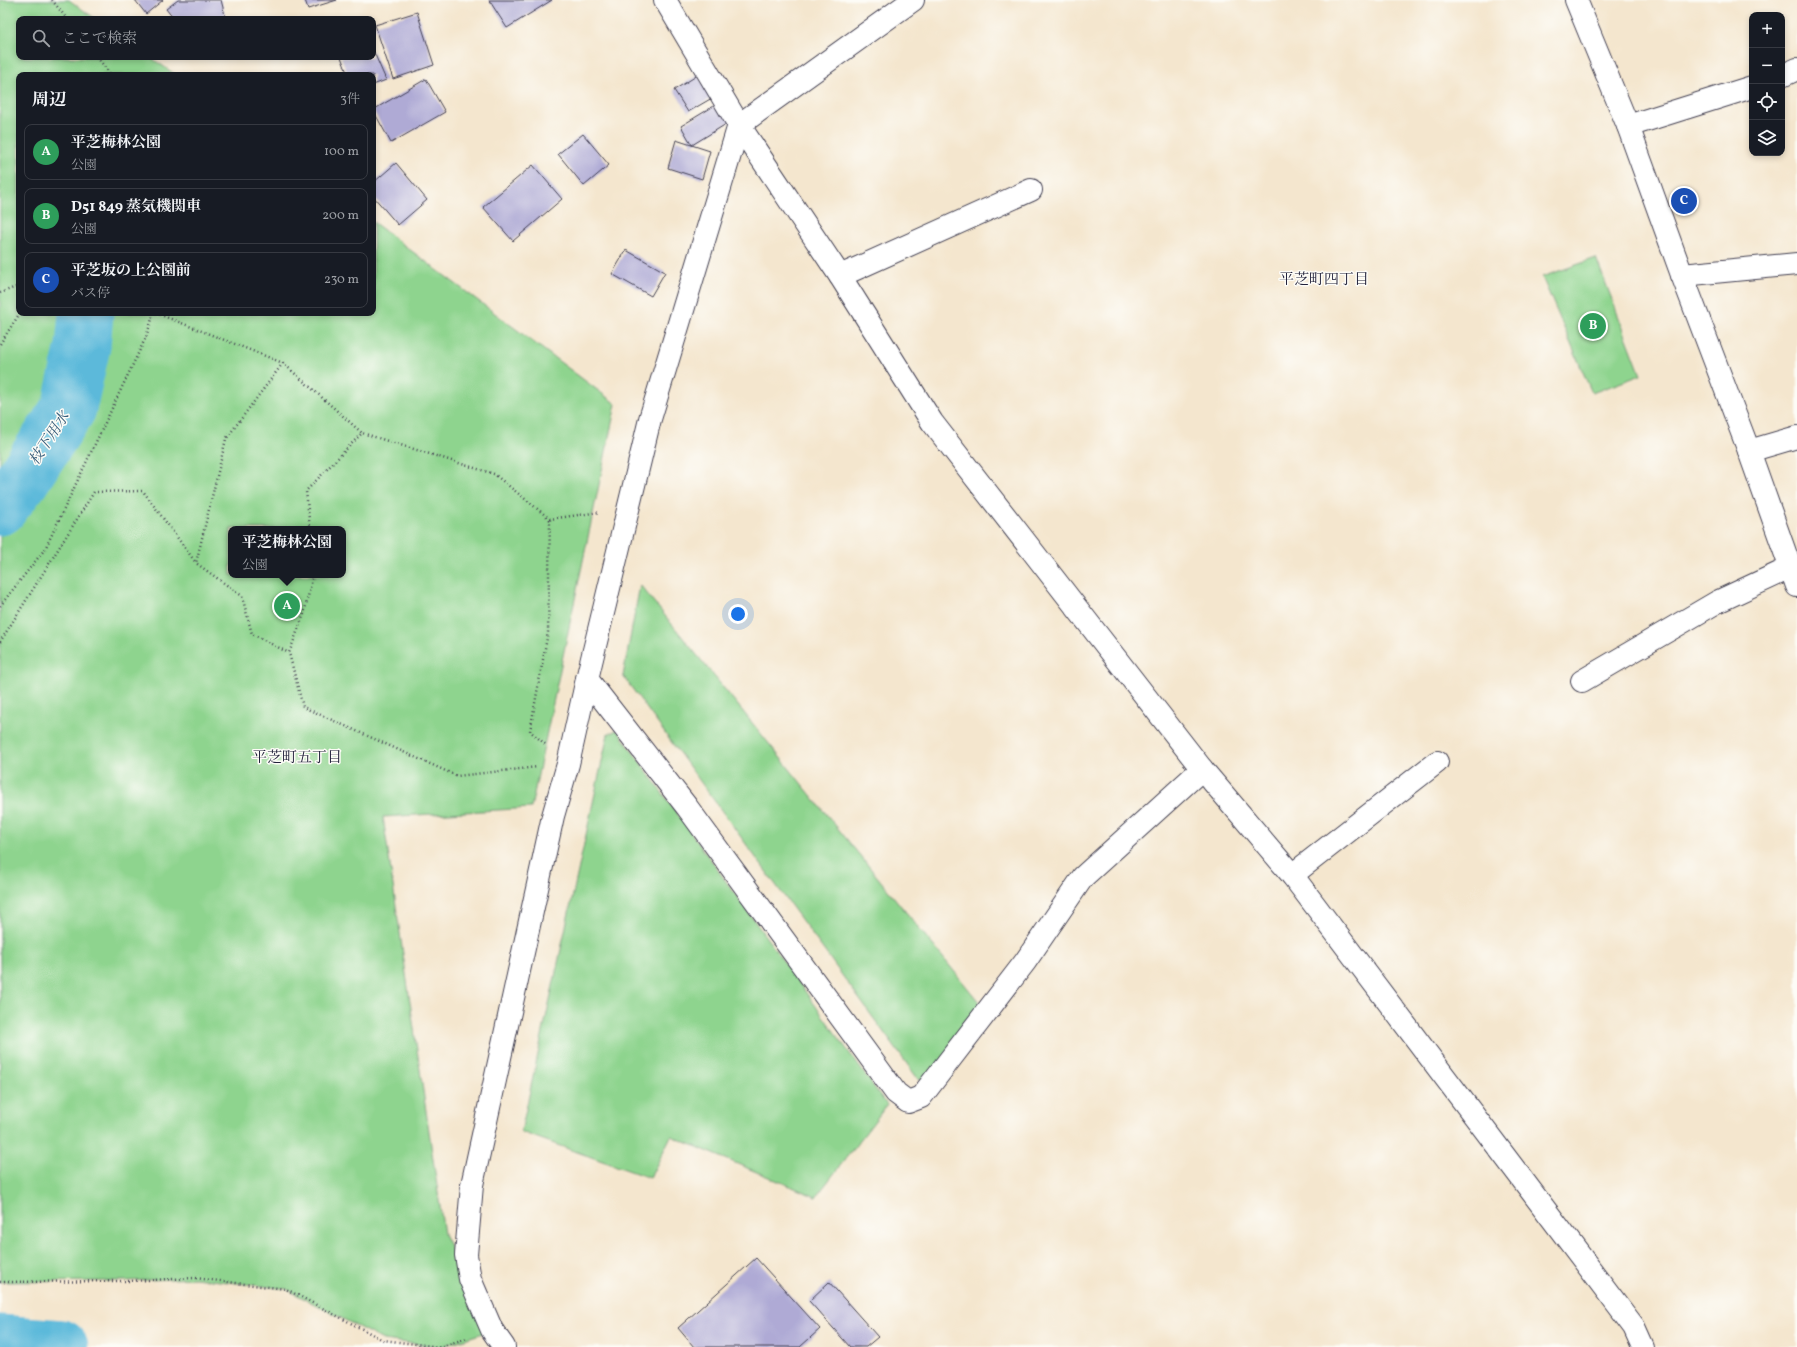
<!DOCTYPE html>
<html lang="ja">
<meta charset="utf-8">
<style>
:root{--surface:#171b24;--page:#242831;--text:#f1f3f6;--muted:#9ea1a6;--line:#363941;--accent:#0f766e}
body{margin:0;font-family:Vollkorn,"Noto Serif JP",serif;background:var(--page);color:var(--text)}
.controls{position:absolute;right:12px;top:12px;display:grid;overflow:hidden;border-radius:8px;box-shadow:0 2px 6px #0003}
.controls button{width:36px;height:36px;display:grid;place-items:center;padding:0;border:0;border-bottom:1px solid var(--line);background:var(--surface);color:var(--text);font:20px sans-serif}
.you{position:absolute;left:738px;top:614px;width:14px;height:14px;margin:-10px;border:3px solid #fff;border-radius:50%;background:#1a73e8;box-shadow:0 0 0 6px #1a73e833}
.badge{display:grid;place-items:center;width:26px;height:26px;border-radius:50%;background:var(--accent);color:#fff;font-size:13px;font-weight:700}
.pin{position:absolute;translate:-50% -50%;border:2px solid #fff;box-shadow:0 1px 4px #0006}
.popup{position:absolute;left:228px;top:526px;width:118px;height:52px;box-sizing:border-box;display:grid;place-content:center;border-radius:8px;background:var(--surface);filter:drop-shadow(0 1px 3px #0005);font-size:13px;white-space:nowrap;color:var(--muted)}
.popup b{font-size:15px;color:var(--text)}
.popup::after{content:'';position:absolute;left:50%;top:100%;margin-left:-8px;border:8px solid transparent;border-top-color:var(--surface)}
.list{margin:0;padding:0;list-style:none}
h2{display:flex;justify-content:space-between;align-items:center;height:52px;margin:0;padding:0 16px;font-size:17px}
h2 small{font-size:13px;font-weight:400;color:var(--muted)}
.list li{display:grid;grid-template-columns:26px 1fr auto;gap:12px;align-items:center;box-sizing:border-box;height:56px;margin:0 8px 8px;padding:0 8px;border:1px solid var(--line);border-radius:8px}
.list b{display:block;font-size:15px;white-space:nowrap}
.list p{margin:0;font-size:13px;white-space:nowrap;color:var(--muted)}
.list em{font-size:13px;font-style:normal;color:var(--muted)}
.icon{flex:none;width:22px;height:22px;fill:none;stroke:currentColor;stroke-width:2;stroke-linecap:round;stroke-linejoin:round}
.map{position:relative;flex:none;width:1797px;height:1347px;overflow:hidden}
.search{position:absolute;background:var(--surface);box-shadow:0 2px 6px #0003;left:16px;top:16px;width:360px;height:44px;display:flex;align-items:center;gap:10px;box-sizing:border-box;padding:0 14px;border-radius:8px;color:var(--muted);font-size:15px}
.panel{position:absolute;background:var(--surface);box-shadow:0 2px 6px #0003;left:16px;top:72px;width:360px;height:244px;border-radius:8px}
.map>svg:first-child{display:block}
</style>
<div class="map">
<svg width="1797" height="1347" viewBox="0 0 1797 1347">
<rect width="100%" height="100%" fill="#fdfcf7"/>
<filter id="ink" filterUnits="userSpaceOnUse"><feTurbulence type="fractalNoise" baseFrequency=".025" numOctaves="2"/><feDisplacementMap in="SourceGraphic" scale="8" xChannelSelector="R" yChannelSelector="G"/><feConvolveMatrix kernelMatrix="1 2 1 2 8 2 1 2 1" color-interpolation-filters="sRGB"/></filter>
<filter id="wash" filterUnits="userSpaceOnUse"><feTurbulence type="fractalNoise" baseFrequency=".012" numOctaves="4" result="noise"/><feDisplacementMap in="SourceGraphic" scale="16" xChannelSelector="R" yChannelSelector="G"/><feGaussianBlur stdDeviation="0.9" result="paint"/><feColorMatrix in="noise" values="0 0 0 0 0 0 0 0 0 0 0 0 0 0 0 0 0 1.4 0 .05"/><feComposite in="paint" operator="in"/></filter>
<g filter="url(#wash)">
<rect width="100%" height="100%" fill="#f4e6ce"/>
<!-- green -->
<g fill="#8ed48e" stroke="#587b64" fill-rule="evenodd">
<path d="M 0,0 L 69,0 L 96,19 L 19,19 L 19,57 L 150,57 L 176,75 L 19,75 L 19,313 L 373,313 L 373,222 L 616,404 L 531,808 L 383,817 L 444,1234 L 492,1330 L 440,1347 L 383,1340 L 286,1289 L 195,1278 L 127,1281 L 0,1282 ZM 231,529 L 343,529 L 343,575 L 231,575 Z"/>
<polygon points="1596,258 1641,375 1592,393 1542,277"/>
<polygon points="640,585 988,1013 934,1083 918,1079 623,676"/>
<polygon points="617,730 887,1105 816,1197 671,1136 650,1178 521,1132 608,734"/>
</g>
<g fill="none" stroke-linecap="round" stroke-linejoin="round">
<!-- river -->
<g stroke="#5cb9da" stroke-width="55">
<polyline points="0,508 22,480 69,408 83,346 86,313"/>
<polyline points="0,1342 61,1347"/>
</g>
</g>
<g id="blocks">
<!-- building -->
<g fill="#afaad5">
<polygon points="135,0 163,0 146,14"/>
<polygon points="178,0 221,0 226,19 174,19 166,9"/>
<polygon points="305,0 337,0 308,9"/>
<polygon points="489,0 552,0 507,28"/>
<polygon points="417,12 434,65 393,79 375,25"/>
<polygon points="373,50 386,80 373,85 373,75 348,75 341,57 373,57"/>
<polygon points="698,75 712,98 688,112 674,90"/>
<polygon points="426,79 445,112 391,143 373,110"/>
<polygon points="719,103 731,121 692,145 681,126"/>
<polygon points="583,134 609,165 584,186 558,154"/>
<polygon points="676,140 710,151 702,179 668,168"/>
<polygon points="396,163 427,200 398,225 373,196 373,183"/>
<polygon points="533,165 562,199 513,241 483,207"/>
<polygon points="626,250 665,272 651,296 612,274"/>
<polygon points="756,1258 820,1329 800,1347 694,1347 678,1328"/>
<polygon points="829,1282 878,1337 866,1347 850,1347 809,1301"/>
</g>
</g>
</g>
<g filter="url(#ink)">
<use href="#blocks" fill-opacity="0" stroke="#423f51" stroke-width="1"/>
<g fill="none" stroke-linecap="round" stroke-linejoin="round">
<!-- minor casing -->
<g stroke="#423f51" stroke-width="24">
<g id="minor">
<polyline points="665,0 739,125 840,276 932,422 1202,769 1292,875 1634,1327 1643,1347"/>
<polyline points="1576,0 1628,126 1682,275 1749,451 1797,586"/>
<polyline points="1782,76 1797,69"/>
<polyline points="1628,126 1752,87"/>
<polyline points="1682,275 1797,264"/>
<polyline points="840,276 1031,190"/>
<polyline points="1749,451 1797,437"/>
<polyline points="587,679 687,807 896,1093 908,1102 921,1097 1025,962 1083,877 1202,769"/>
<polyline points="1582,681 1717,602 1790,568"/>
<polyline points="1292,875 1437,762"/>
<polyline points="504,1347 492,1330 470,1279 466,1255 472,1185 553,816 568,764 587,679 650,419 739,125 913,0"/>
</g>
</g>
<!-- path -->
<g stroke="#423f51" stroke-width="2.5" stroke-dasharray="1 3" stroke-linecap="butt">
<polyline points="52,0 67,19"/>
<polyline points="97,57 111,75"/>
<polyline points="0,293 19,286"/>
<polyline points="156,313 283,363 362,433"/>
<polyline points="0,344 20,313"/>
<polyline points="283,363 226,439 196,563 242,596 252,634 289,653"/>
<polyline points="310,529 306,491 362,433 494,474 550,519 600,512"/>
<polyline points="313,575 304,614 289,653 303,707 457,776 538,767"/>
<polyline points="0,606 45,549 146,337 154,313"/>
<polyline points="0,642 94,492 143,491 196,563"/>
<polyline points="545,744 530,731 548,632 550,519"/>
<polyline points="0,1282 127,1281 195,1278 286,1289 383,1340 440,1347 467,1338"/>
</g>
<!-- minor -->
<use href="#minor" stroke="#fff" stroke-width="22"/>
</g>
</g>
<g text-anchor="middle" stroke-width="3" stroke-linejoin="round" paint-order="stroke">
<!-- neighbourhood labels -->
<g font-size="15" fill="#22223b" stroke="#fdfcf7">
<text x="1324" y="284">平芝町四丁目</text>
<text x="297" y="762">平芝町五丁目</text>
</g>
<!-- water labels -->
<g font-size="15" font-style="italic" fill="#395e7b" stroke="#fdfcf7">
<text transform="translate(49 438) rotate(-57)" y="5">枝下用水</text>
</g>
</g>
</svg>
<div class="controls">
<button>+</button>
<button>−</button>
<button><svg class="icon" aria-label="locate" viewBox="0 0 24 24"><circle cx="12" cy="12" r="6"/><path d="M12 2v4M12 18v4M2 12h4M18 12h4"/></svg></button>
<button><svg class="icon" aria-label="layers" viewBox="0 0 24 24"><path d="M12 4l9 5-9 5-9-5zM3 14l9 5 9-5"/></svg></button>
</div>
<div class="you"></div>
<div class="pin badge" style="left:287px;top:606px;background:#2e9e5b">A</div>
<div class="popup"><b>平芝梅林公園</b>公園</div>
<div class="pin badge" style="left:1593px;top:326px;background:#2e9e5b">B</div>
<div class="pin badge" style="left:1684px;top:201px;background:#1a4fb4">C</div>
<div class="search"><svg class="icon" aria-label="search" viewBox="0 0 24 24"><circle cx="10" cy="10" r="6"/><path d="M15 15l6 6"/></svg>ここで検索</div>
<section class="panel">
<h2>周辺<small>3件</small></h2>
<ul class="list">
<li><span class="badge" style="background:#2e9e5b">A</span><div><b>平芝梅林公園</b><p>公園</p></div><em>100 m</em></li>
<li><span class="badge" style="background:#2e9e5b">B</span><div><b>D51 849 蒸気機関車</b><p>公園</p></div><em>200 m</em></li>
<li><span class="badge" style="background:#1a4fb4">C</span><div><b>平芝坂の上公園前</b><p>バス停</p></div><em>230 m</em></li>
</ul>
</section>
</div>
